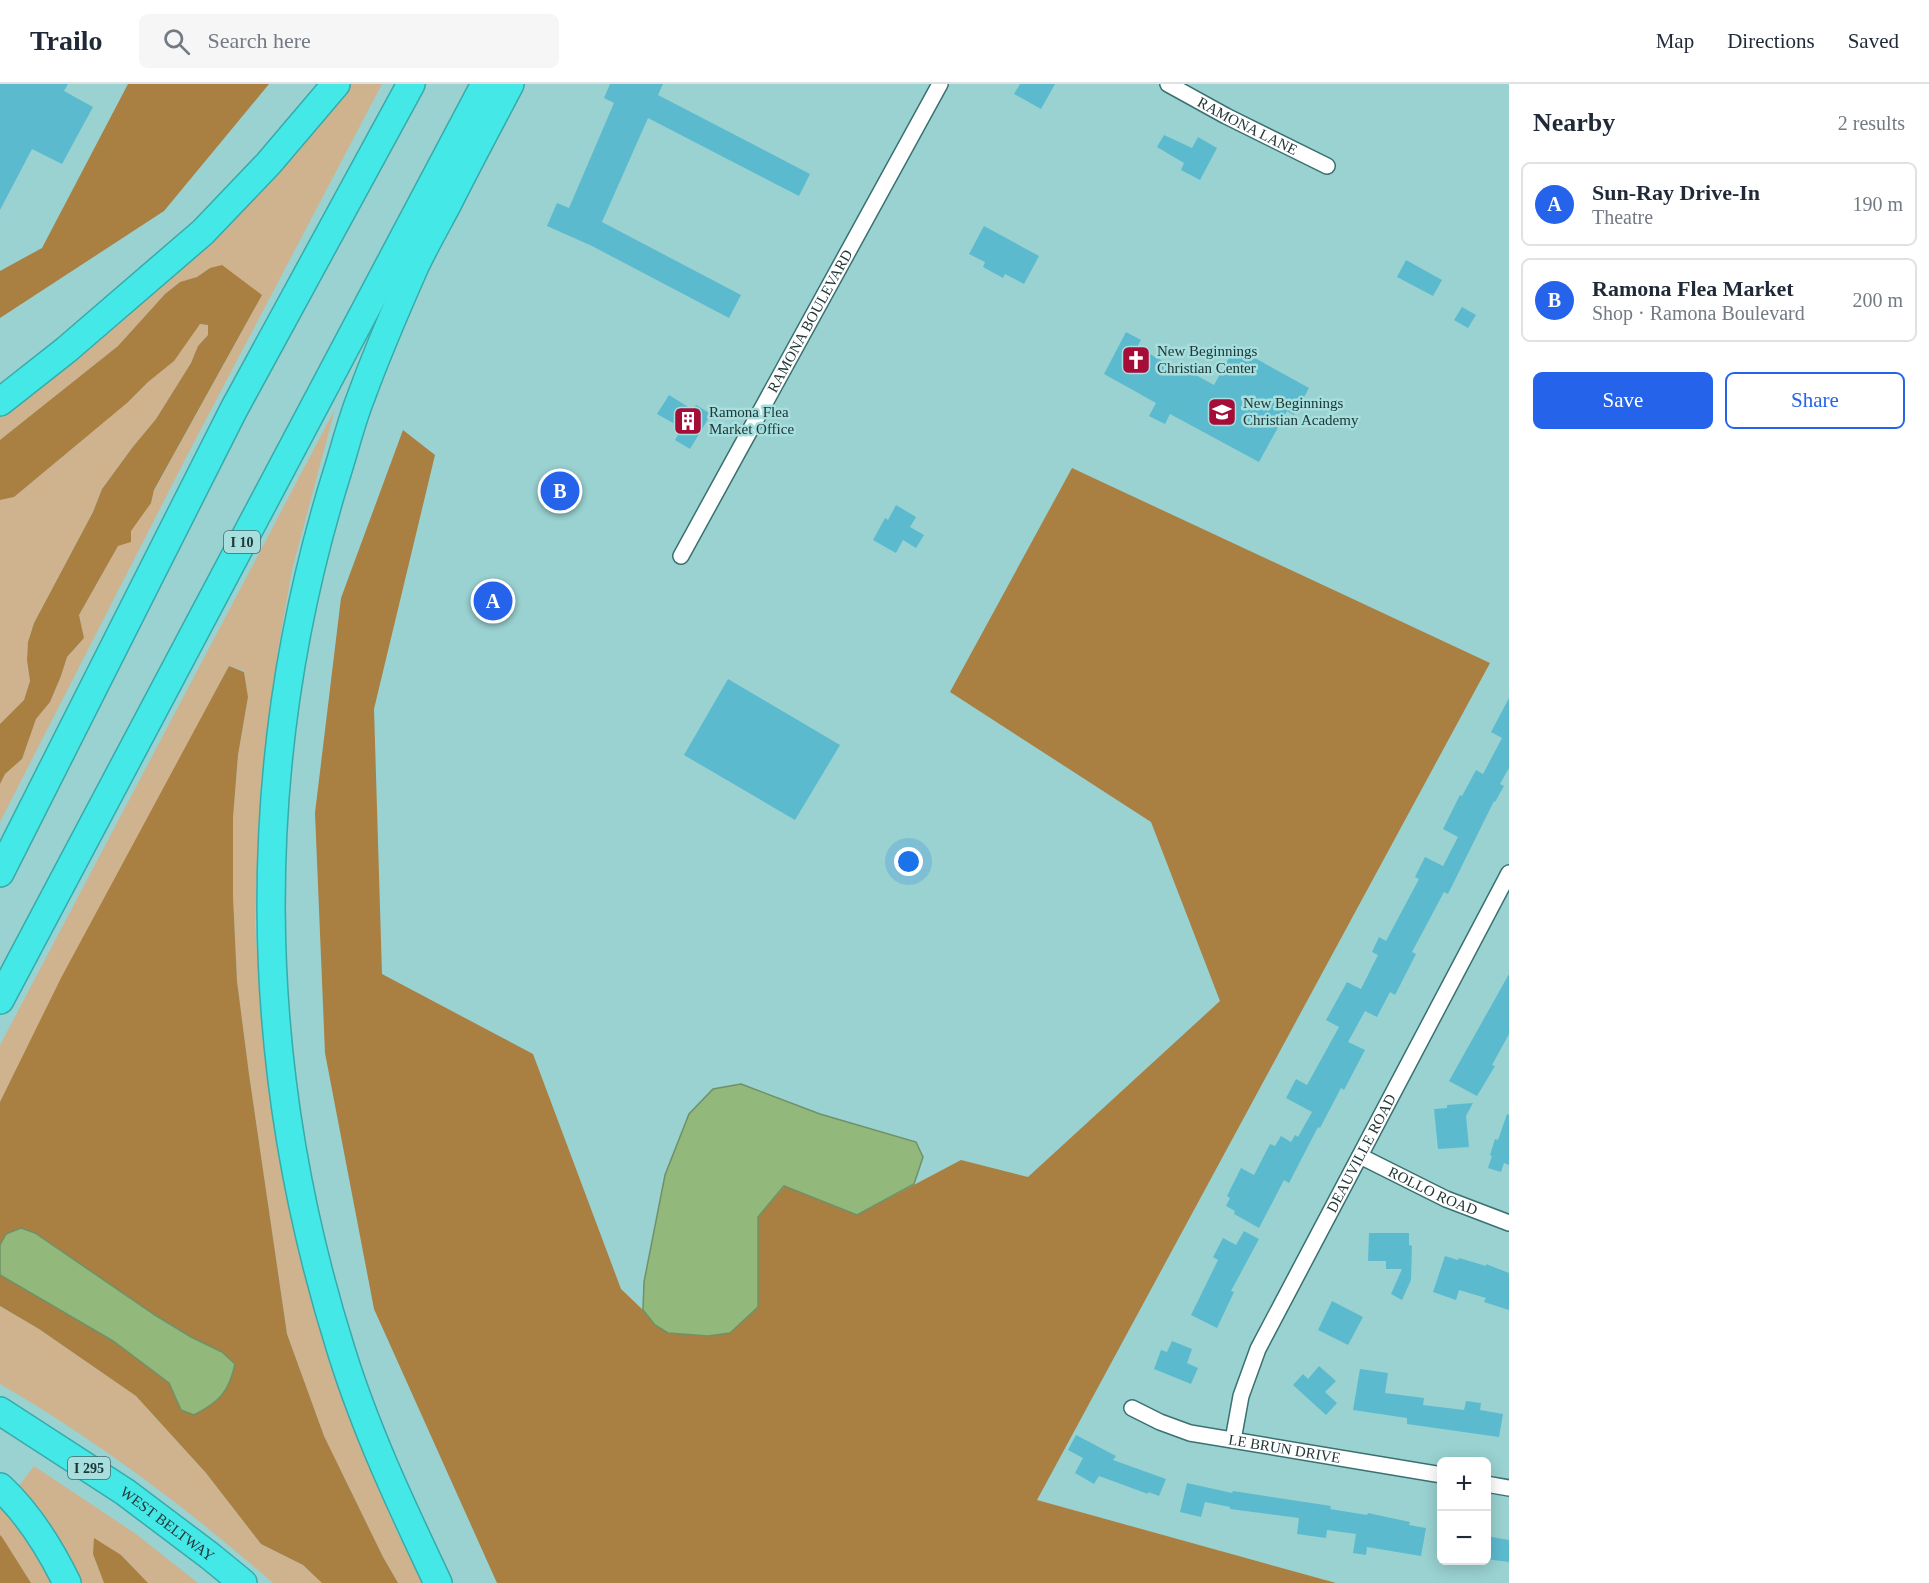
<!DOCTYPE html>
<meta charset="utf-8">
<style>
:root{--surface:#fff;--page:#f6f6f7;--text:#1f2937;--muted:#747a83;--line:#e0e1e3;--accent:#2563eb}
body{margin:0;font-family:"Times New Roman",serif;background:var(--page);color:var(--text)}
.controls{position:absolute;right:18px;bottom:18px;display:grid;overflow:hidden;border-radius:9px;box-shadow:0 3px 15px #0003}
.controls button{width:54px;height:54px;display:grid;place-items:center;padding:0;border:0;border-bottom:2px solid var(--line);background:var(--surface);color:var(--text);font:30px sans-serif}
.you{position:absolute;left:909px;top:778px;width:21px;height:21px;margin:-15px;border:4px solid #fff;border-radius:50%;background:#1a73e8;box-shadow:0 0 0 9px #1a73e833}
.badge{display:grid;place-items:center;width:39px;height:39px;border-radius:50%;background:var(--accent);color:#fff;font-size:20px;font-weight:700}
.pin{position:absolute;translate:-50% -50%;border:3px solid #fff;box-shadow:0 2px 6px #0006}
.list{margin:0;padding:0;list-style:none}
h2{display:flex;justify-content:space-between;align-items:center;height:78px;margin:0;padding:0 24px;font-size:26px}
h2 small{font-size:20px;font-weight:400;color:var(--muted)}
.list li{display:grid;grid-template-columns:39px 1fr auto;gap:18px;align-items:center;box-sizing:border-box;height:84px;margin:0 12px 12px;padding:0 12px;border:2px solid var(--line);border-radius:9px}
.list b{display:block;font-size:22px;white-space:nowrap}
.list p{margin:0;font-size:20px;white-space:nowrap;color:var(--muted)}
.list em{font-size:20px;font-style:normal;color:var(--muted)}
.actions{display:flex;gap:12px;padding:18px 24px}
.actions a{flex:1;padding:14px 0;border:2px solid var(--accent);border-radius:9px;text-align:center;font-size:21px;color:var(--accent)}
.actions .main{background:var(--accent);color:#fff}
.icon{flex:none;width:33px;height:33px;fill:none;stroke:currentColor;stroke-width:2;stroke-linecap:round;stroke-linejoin:round}
.map{position:relative;flex:none;width:1509px;height:1499px;overflow:hidden}
header{display:flex;align-items:center;gap:36px;box-sizing:border-box;height:84px;padding:0 30px;background:var(--surface);border-bottom:2px solid var(--line)}
header strong{font-size:28px}
nav{display:flex;gap:33px;margin-inline-start:auto;font-size:21px}
.search{width:420px;height:54px;background:var(--page);display:flex;align-items:center;gap:15px;box-sizing:border-box;padding:0 21px;border-radius:9px;color:var(--muted);font-size:22px}
main{display:flex}
aside{flex:1;background:var(--surface)}
.map>svg:first-child{display:block}
</style>
<header>
<strong>Trailo</strong>
<div class="search"><svg class="icon" aria-label="search" viewBox="0 0 24 24"><circle cx="10" cy="10" r="6"/><path d="M15 15l6 6"/></svg>Search here</div>
<nav><a>Map</a><a>Directions</a><a>Saved</a></nav>
</header>
<main>
<div class="map">
<svg width="1509" height="1499" viewBox="0 0 1509 1499">
<rect width="100%" height="100%" fill="#99d2d1"/>
<!-- green -->
<g fill="#cfb38f">
<polygon points="350,0 382,0 191,364 0,738 0,700 5,690 22,675 36,635 50,618 61,592 67,573 84,554 79,531 118,462 151,419 154,407 262,211 210,184 197,193 180,198 165,210 118,262 0,356 0,334 62,286 177,188 329,27"/>
<path d="M 200,240 L 209,241 L 208,251 L 198,262 L 191,279 L 156,335 L 132,364 L 102,405 L 93,428 L 34,539 L 28,558 L 27,576 L 30,597 L 24,616 L 0,640 L 0,416 L 14,413 C 79,358 147,307 200,240 Z"/>
<polygon points="335,325 292,486 278,566 261,698 255,839 264,967 272,1029 285,1101 316,1230 356,1351 398,1450 423,1499 398,1499 383,1473 324,1352 287,1250 249,990 237,897 233,812 233,734 238,671 248,613 244,587 229,582 0,1018 0,961"/>
<path d="M 0,1222 L 39,1245 L 136,1312 L 206,1389 L 261,1460 L 303,1481 L 322,1499 L 273,1499 C 187,1424 98,1357 0,1300 Z"/>
<polygon points="34,1382 136,1450 198,1499 148,1499 121,1471 93,1470 104,1499 81,1499 66,1472 15,1407"/>
<polygon points="0,1423 29,1458 55,1499 31,1499 0,1451"/>
</g>
<!-- forest -->
<g fill="#a97f42">
<polygon points="128,0 269,0 164,127 0,234 0,187 42,164"/>
<polygon points="222,181 262,211 154,406 151,419 131,447 131,458 118,462 79,531 84,554 67,573 61,592 50,618 36,635 22,675 5,690 0,700 0,640 24,616 30,597 27,576 28,558 34,539 93,428 102,405 132,364 156,335 191,279 198,262 208,251 208,241 200,240 174,277 148,298 127,319 14,413 0,416 0,356 118,262 165,210 180,198 197,193 210,184"/>
<polygon points="403,346 435,371 374,625 382,890 533,970 621,1205 643,1226 655,1241 758,1224 758,1133 785,1102 857,1131 961,1076 1028,1093 1220,917 1151,738 950,608 1072,384 1490,579 1037,1416 1336,1499 497,1499 374,1225 325,969 315,729 341,514"/>
<polygon points="229,582 244,588 248,613 238,671 233,734 233,812 237,897 249,990 287,1250 324,1352 383,1473 398,1499 322,1499 303,1481 261,1460 206,1389 136,1312 39,1245 0,1222 0,1191 113,1257 169,1299 181,1326 235,1280 222,1268 191,1253 155,1231 35,1149 0,1161 0,1018 61,894"/>
<polygon points="0,1451 2,1453 31,1499 0,1499"/>
<polygon points="94,1454 121,1471 148,1499 104,1499 93,1470"/>
</g>
<!-- water -->
<g fill="#92b87b" stroke="#709167" stroke-width="1.5">
<polygon points="741,1000 820,1030 916,1058 923,1073 914,1100 857,1131 784,1102 758,1133 758,1223 730,1249 708,1252 668,1249 655,1241 643,1226 644,1198 665,1091 689,1030 713,1005"/>
<path d="M 21,1144 L 35,1149 L 155,1231 L 191,1253 L 222,1268 L 235,1280 C 229,1308 219,1318 194,1331 L 181,1326 L 169,1299 L 113,1257 L 0,1191 L 0,1161 L 6,1150 Z"/>
</g>
<!-- building -->
<g fill="#5cbacf">
<polygon points="0,0 68,0 64,7 93,23 62,80 32,65 0,126"/>
<polygon points="610,0 663,0 658,11 810,90 799,112 648,34 602,138 741,211 729,234 592,162 547,142 557,119 569,124 614,19 604,14"/>
<polygon points="1020,0 1055,0 1041,25 1014,10"/>
<polygon points="1164,51 1192,64 1198,53 1217,64 1200,96 1181,86 1184,79 1157,63"/>
<polygon points="984,142 1039,172 1024,200 1005,190 1003,194 983,183 985,178 969,170"/>
<polygon points="1406,176 1442,196 1433,212 1397,193"/>
<polygon points="1462,223 1476,231 1468,244 1454,236"/>
<polygon points="1126,248 1141,256 1137,263 1183,288 1185,285 1214,301 1235,263 1309,304 1294,331 1287,327 1259,378 1170,330 1165,340 1149,332 1156,319 1104,290"/>
<polygon points="669,311 693,326 696,321 711,330 690,365 675,356 682,344 657,330"/>
<polygon points="896,421 916,433 910,443 924,451 916,464 903,456 896,469 873,456 885,434 888,436"/>
<polygon points="728,595 840,661 795,736 684,671"/>
<polygon points="1509,614 1509,684 1500,700 1504,702 1495,718 1494,717 1448,810 1444,808 1412,868 1416,870 1395,911 1390,908 1377,933 1365,927 1348,958 1365,966 1344,1006 1341,1004 1320,1044 1318,1043 1289,1099 1284,1096 1259,1144 1234,1130 1235,1127 1226,1122 1230,1114 1227,1112 1241,1084 1254,1091 1270,1060 1275,1062 1281,1052 1291,1058 1295,1051 1298,1053 1312,1028 1286,1014 1296,995 1307,1001 1339,943 1326,936 1347,898 1361,905 1378,871 1372,868 1379,853 1386,857 1419,795 1415,793 1425,773 1443,782 1458,753 1443,745 1460,711 1462,712 1476,686 1483,690 1502,654 1491,648"/>
<polygon points="1509,890 1509,950 1492,981 1495,982 1477,1012 1449,997"/>
<polygon points="1473,1019 1466,1032 1469,1063 1438,1065 1434,1025 1447,1024 1447,1021"/>
<polygon points="1507,1030 1509,1031 1509,1081 1504,1079 1501,1088 1488,1084 1492,1072 1490,1071 1495,1055 1498,1056"/>
<polygon points="1244,1147 1259,1155 1231,1207 1234,1208 1217,1244 1191,1231 1218,1176 1213,1173 1223,1154 1236,1161"/>
<polygon points="1369,1149 1409,1149 1409,1161 1412,1162 1411,1196 1402,1216 1391,1210 1402,1185 1386,1185 1386,1177 1368,1177"/>
<polygon points="1445,1172 1458,1176 1459,1174 1486,1182 1486,1180 1509,1189 1509,1226 1484,1218 1486,1214 1459,1206 1456,1216 1433,1208"/>
<polygon points="1332,1217 1363,1233 1348,1261 1318,1246"/>
<polygon points="1172,1257 1192,1265 1187,1279 1198,1284 1191,1300 1154,1285 1161,1266 1167,1268"/>
<polygon points="1319,1282 1336,1297 1325,1308 1337,1319 1326,1331 1293,1301 1303,1290 1308,1295"/>
<polygon points="1360,1285 1388,1289 1385,1309 1424,1314 1423,1321 1464,1326 1466,1317 1481,1319 1480,1326 1503,1330 1499,1353 1407,1340 1407,1334 1353,1326"/>
<polygon points="1076,1351 1116,1372 1113,1376 1166,1395 1159,1412 1148,1408 1148,1410 1099,1392 1094,1400 1075,1389 1083,1374 1068,1366"/>
<polygon points="1187,1399 1232,1409 1233,1407 1331,1422 1330,1425 1367,1431 1368,1429 1410,1438 1409,1441 1426,1444 1421,1472 1367,1463 1366,1471 1353,1469 1356,1450 1327,1446 1326,1454 1297,1450 1299,1434 1230,1425 1230,1423 1205,1418 1201,1433 1180,1428"/>
<polygon points="1486,1452 1509,1456 1509,1478 1486,1475"/>
</g>
<g fill="none" stroke-linecap="round" stroke-linejoin="round">
<!-- street casing -->
<g stroke="#3a7170" stroke-width="18">
<g id="street">
<path id="s1" d="M 1168,0 L 1226,32 L 1327,82"/>
<path id="s2" d="M 681,472 L 940,0"/>
<path id="s3" d="M 1360,1072 L 1446,1115 L 1509,1139"/>
<path id="s4" d="M 1132,1324 L 1160,1338 L 1190,1349 L 1442,1391"/>
<path id="s5" d="M 1233,1356 L 1241,1312 L 1258,1265 L 1509,789"/>
<polyline points="1486,1400 1509,1404"/>
</g>
</g>
<!-- highway casing -->
<g stroke="#37aaa9" stroke-width="30">
<g id="highway">
<polyline points="0,318 66,266 203,148 268,80 336,0"/>
<polyline points="0,789 234,325 411,0"/>
<polyline points="0,916 485,0"/>
<path id="s6" d="M 0,1327 L 125,1408 L 210,1472 L 243,1499"/>
<path d="M 0,1403 C 29,1430 50,1464 67,1499"/>
<path d="M 438,1499 C 402,1423 366,1347 341,1266 C 250,977 247,678 337,389 C 345,364 351,338 361,313 C 377,269 396,225 415,182 C 425,161 437,140 448,119 C 468,79 489,40 510,0"/>
</g>
</g>
<!-- street -->
<use href="#street" stroke="#fff" stroke-width="15"/>
<!-- highway -->
<use href="#highway" stroke="#44e8e7" stroke-width="27"/>
</g>
<!-- icons -->
<defs>
<g id="church-square" transform="scale(1.5)"><rect x="-9" y="-9" width="18" height="18" rx="4" fill="#a60c38" stroke="#a6dfde"/><path d="M-1.2-6h2.4v3.5h3.3v2.4h-3.3V6h-2.4V-.1h-3.3v-2.4h3.3Z" fill="#fff"/></g>
<g id="school-square" transform="scale(1.5)"><rect x="-9" y="-9" width="18" height="18" rx="4" fill="#a60c38" stroke="#a6dfde"/><path d="M0-5L7-2L0 1L-7-2ZM-4 1L0 2.5L4 1V4Q0 6-4 4Z" fill="#fff"/></g>
<g id="building-square" transform="scale(1.5)"><rect x="-9" y="-9" width="18" height="18" rx="4" fill="#a60c38" stroke="#a6dfde"/><path d="M-4-6H4V6H1V3H-1V6H-4ZM-2.5-4.3h1.7v1.8h-1.7ZM.8-4.3h1.7v1.8H.8ZM-2.5-1h1.7V.8h-1.7ZM.8-1h1.7V.8H.8Z" fill="#fff"/></g>
</defs>
<g fill-rule="evenodd">
<use href="#church-square" x="1136" y="276"/>
<use href="#school-square" x="1222" y="328"/>
<use href="#building-square" x="688" y="337"/>
</g>
<g text-anchor="middle" stroke-width="5" stroke-linejoin="round" paint-order="stroke">
<!-- shield labels -->
<g fill="#a6dfde" stroke="#486969" stroke-width="1.5">
<rect x="224" y="447" width="36" height="22" rx="4.5"/>
<rect x="68" y="1373" width="42" height="22" rx="4.5"/>
</g>
<g font-size="14" font-weight="bold" fill="#203737">
<text x="242" y="463">I 10</text>
<text x="89" y="1389">I 295</text>
</g>
<!-- street labels -->
<g font-size="15" fill="#203737" stroke="#a6dfde">
<text dy="5" stroke="none"><textPath href="#s1" startOffset="90">RAMONA LANE</textPath></text>
<text dy="5" stroke="none"><textPath href="#s2" startOffset="268">RAMONA BOULEVARD</textPath></text>
<text dy="5" stroke="none"><textPath href="#s5" startOffset="316">DEAUVILLE ROAD</textPath></text>
<text dy="5" stroke="none"><textPath href="#s3" startOffset="81">ROLLO ROAD</textPath></text>
<text dy="5" stroke="none"><textPath href="#s4" startOffset="159">LE BRUN DRIVE</textPath></text>
<text dy="5" stroke="none"><textPath href="#s6" startOffset="202">WEST BELTWAY</textPath></text>
</g>
<!-- poi labels -->
<g font-size="15" fill="#203737" stroke="#a6dfde" text-anchor="start">
<text x="1157" y="272">New Beginnings<tspan x="1157" dy="17">Christian Center</tspan></text>
<text x="1243" y="324">New Beginnings<tspan x="1243" dy="17">Christian Academy</tspan></text>
<text x="709" y="333">Ramona Flea<tspan x="709" dy="17">Market Office</tspan></text>
</g>
</g>
</svg>
<div class="controls">
<button>+</button>
<button>−</button>
</div>
<div class="you"></div>
<div class="pin badge" style="left:493px;top:517px">A</div>
<div class="pin badge" style="left:560px;top:407px">B</div>
</div>
<aside>
<h2>Nearby<small>2 results</small></h2>
<ul class="list">
<li><span class="badge">A</span><div><b>Sun-Ray Drive-In</b><p>Theatre</p></div><em>190 m</em></li>
<li><span class="badge">B</span><div><b>Ramona Flea Market</b><p>Shop · Ramona Boulevard</p></div><em>200 m</em></li>
</ul>
<div class="actions"><a class="main">Save</a><a>Share</a></div>
</aside>
</main>
